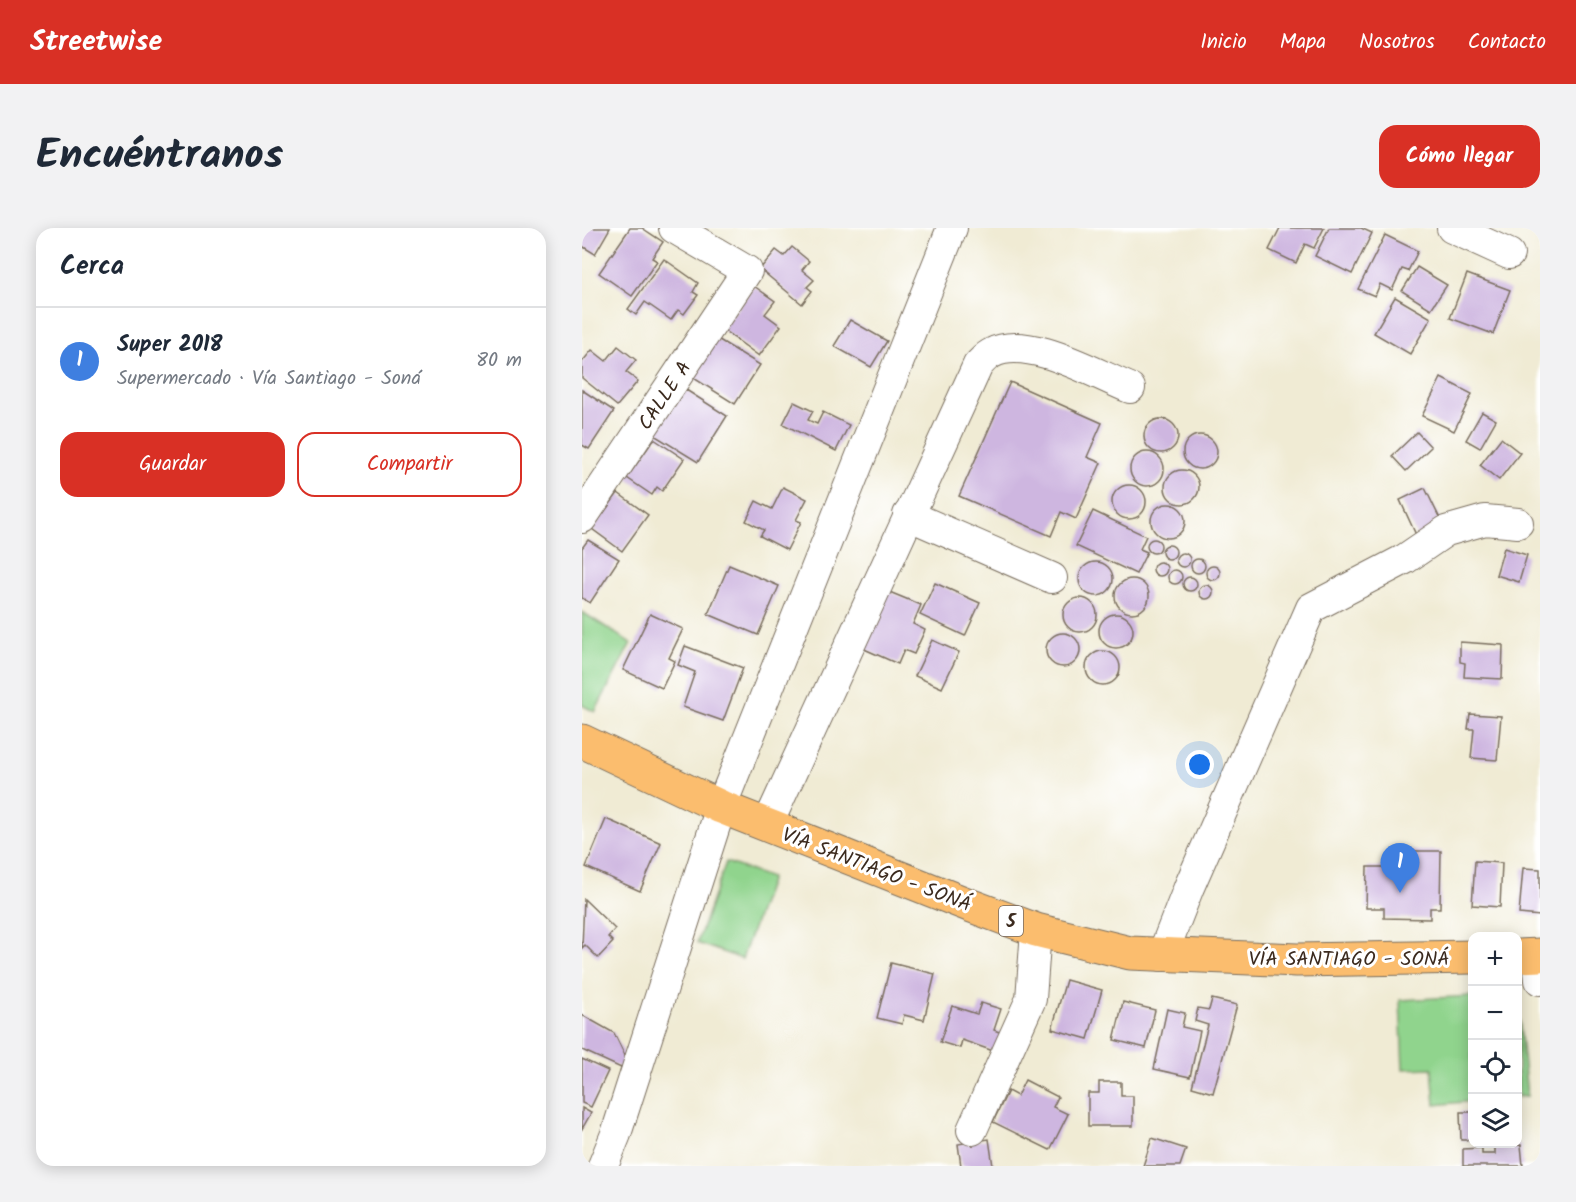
<!DOCTYPE html>
<html lang="es">
<meta charset="utf-8">
<style>
:root{--surface:#fff;--page:#f2f2f3;--text:#1f2937;--muted:#747a83;--line:#e0e1e3;--accent:#d93025}
body{margin:0;font-family:Kalam,sans-serif;background:var(--page);color:var(--text)}
.controls{position:absolute;right:18px;bottom:18px;display:grid;overflow:hidden;border-radius:12px;box-shadow:0 3px 15px #0003}
.controls button{width:54px;height:54px;display:grid;place-items:center;padding:0;border:0;border-bottom:2px solid var(--line);background:var(--surface);color:var(--text);font:30px sans-serif}
.you{position:absolute;left:618px;top:537px;width:21px;height:21px;margin:-15px;border:4px solid #fff;border-radius:50%;background:#1a73e8;box-shadow:0 0 0 9px #1a73e833}
.badge{display:grid;place-items:center;width:39px;height:39px;border-radius:50%;background:var(--accent);color:#fff;font-size:20px;font-weight:700}
.pin{position:absolute;translate:-50% -50px;filter:drop-shadow(0 2px 3px #0008)}
.pin::after{content:'';position:absolute;top:32px;width:21px;height:18px;background:inherit;clip-path:polygon(0 0,100% 0,50% 100%)}
.list{margin:0;padding:0;list-style:none}
h2{display:flex;justify-content:space-between;align-items:center;height:78px;margin:0;padding:0 24px;font-size:26px}
h2 small{font-size:20px;font-weight:400;color:var(--muted)}
.list li{display:grid;grid-template-columns:39px 1fr auto;gap:18px;align-items:center;box-sizing:border-box;height:108px;padding:0 24px;border-top:2px solid var(--line)}
.list b{display:block;font-size:22px;white-space:nowrap}
.list p{margin:0;font-size:20px;white-space:nowrap;color:var(--muted)}
.list em{font-size:20px;font-style:normal;color:var(--muted)}
.actions{display:flex;gap:12px;padding:18px 24px}
.actions a{flex:1;padding:14px 0;border:2px solid var(--accent);border-radius:18px;text-align:center;font-size:21px;color:var(--accent)}
.actions .main{background:var(--accent);color:#fff}
.icon{flex:none;width:33px;height:33px;fill:none;stroke:currentColor;stroke-width:2;stroke-linecap:round;stroke-linejoin:round}
.map{position:relative;flex:none;width:958px;height:938px;overflow:hidden;border-radius:18px}
header{display:flex;align-items:center;gap:36px;box-sizing:border-box;height:84px;padding:0 30px;background:var(--accent);color:#fff}
header strong{font-size:28px}
nav{display:flex;gap:33px;margin-inline-start:auto;font-size:21px}
.intro{display:flex;align-items:center;justify-content:space-between;box-sizing:border-box;height:144px;padding:0 36px}
h1{margin:0;font-size:42px}
.button{padding:15px 27px;border-radius:18px;background:var(--accent);color:#fff;font-size:21px;font-weight:700}
main{display:flex;gap:36px;padding:0 36px}
aside{flex:1;background:var(--surface);border-radius:18px;box-shadow:0 3px 15px #0003}
.map>svg:first-child{display:block}
</style>
<header>
<strong>Streetwise</strong>
<nav><a>Inicio</a><a>Mapa</a><a>Nosotros</a><a>Contacto</a></nav>
</header>
<div class="intro"><h1>Encuéntranos</h1><a class="button">Cómo llegar</a></div>
<main>
<aside>
<h2>Cerca<small></small></h2>
<ul class="list">
<li><span class="badge" style="background:#3f7fe0">1</span><div><b>Super 2018</b><p>Supermercado · Vía Santiago - Soná</p></div><em>80 m</em></li>
</ul>
<div class="actions"><a class="main">Guardar</a><a>Compartir</a></div>
</aside>
<div class="map">
<svg width="958" height="938" viewBox="0 0 958 938">
<rect width="100%" height="100%" fill="#fff"/>
<filter id="ink" filterUnits="userSpaceOnUse"><feTurbulence type="fractalNoise" baseFrequency=".0167" numOctaves="2"/><feDisplacementMap in="SourceGraphic" scale="12" xChannelSelector="R" yChannelSelector="G"/><feConvolveMatrix kernelMatrix="1 2 1 2 8 2 1 2 1" color-interpolation-filters="sRGB"/></filter>
<filter id="wash" filterUnits="userSpaceOnUse"><feTurbulence type="fractalNoise" baseFrequency=".008" numOctaves="4" result="noise"/><feDisplacementMap in="SourceGraphic" scale="24" xChannelSelector="R" yChannelSelector="G"/><feGaussianBlur stdDeviation="1.35" result="paint"/><feColorMatrix in="noise" values="0 0 0 0 0 0 0 0 0 0 0 0 0 0 0 0 0 1.4 0 .05"/><feComposite in="paint" operator="in"/></filter>
<g filter="url(#wash)">
<rect width="100%" height="100%" fill="#f0ebd4"/>
<!-- green -->
<g fill="#90d48d" stroke="#667f56" stroke-width="1.5">
<polygon points="0,384 49,415 13,484 0,477"/>
<polygon points="144,634 189,650 160,731 115,715"/>
<polygon points="890,768 890,873 853,877 850,840 821,841 818,772"/>
<polygon points="936,779 945,868 936,869"/>
</g>
<g id="blocks">
<!-- building -->
<g fill="#ceb6e0">
<polygon points="0,0 28,0 13,26 0,18"/>
<polygon points="48,0 60,0 81,14 70,30 75,33 50,68 17,45"/>
<polygon points="698,0 742,0 732,20 723,16 714,35 687,22"/>
<polygon points="747,0 779,0 790,5 770,46 733,28"/>
<polygon points="803,7 836,23 826,43 820,41 810,62 798,56 793,68 776,61"/>
<polygon points="210,19 227,33 220,42 232,52 225,59 230,63 220,76 178,41 194,22 202,28"/>
<polygon points="82,31 116,55 111,64 116,67 102,86 96,82 89,92 63,74 54,87 46,81"/>
<polygon points="835,39 865,57 849,81 820,63"/>
<polygon points="885,46 928,62 911,106 868,90"/>
<polygon points="172,58 193,73 183,86 199,98 177,128 140,101"/>
<polygon points="813,69 849,90 828,126 792,105"/>
<polygon points="268,92 305,113 289,139 252,118"/>
<polygon points="134,110 178,137 153,176 110,149"/>
<polygon points="36,118 54,132 44,144 56,153 35,178 0,150 0,134 10,122 24,133"/>
<polygon points="859,150 890,166 872,203 840,188"/>
<polygon points="428,154 520,195 505,229 519,235 494,291 479,284 469,308 377,268"/>
<polygon points="101,160 145,188 116,234 72,207"/>
<polygon points="0,162 32,183 7,221 0,217"/>
<polygon points="212,174 231,183 226,192 235,196 241,184 267,197 254,223 201,196"/>
<polygon points="900,184 914,192 898,220 884,212"/>
<circle cx="579" cy="208" r="17"/>
<polygon points="835,204 849,219 824,243 810,228"/>
<circle cx="618" cy="224" r="17"/>
<polygon points="919,210 938,225 917,252 898,237"/>
<polygon points="72,211 102,231 80,263 75,259 70,267 45,250"/>
<circle cx="565" cy="241" r="17"/>
<circle cx="600" cy="259" r="17"/>
<circle cx="547" cy="274" r="17"/>
<polygon points="201,259 225,271 214,292 219,294 205,322 178,308 182,302 164,293 174,273 190,281"/>
<polygon points="843,260 861,297 835,309 818,272"/>
<polygon points="36,265 66,287 40,323 10,301"/>
<circle cx="586" cy="293" r="17"/>
<polygon points="511,283 564,308 558,321 565,324 554,346 494,318"/>
<circle cx="572" cy="318" r="7"/>
<polygon points="6,312 37,331 8,375 0,370 0,320"/>
<circle cx="587" cy="324" r="7"/>
<polygon points="922,320 945,327 937,354 914,347"/>
<circle cx="601" cy="332" r="7"/>
<circle cx="616" cy="338" r="7"/>
<circle cx="514" cy="351" r="17"/>
<circle cx="578" cy="341" r="7"/>
<polygon points="147,337 197,358 176,407 126,386"/>
<circle cx="631" cy="345" r="7"/>
<circle cx="593" cy="349" r="7"/>
<circle cx="608" cy="356" r="7"/>
<circle cx="550" cy="368" r="17"/>
<polygon points="353,355 398,375 383,408 338,387"/>
<circle cx="624" cy="364" r="7"/>
<polygon points="305,363 339,377 331,396 343,402 332,426 322,422 316,436 280,420"/>
<circle cx="498" cy="387" r="17"/>
<circle cx="534" cy="403" r="17"/>
<polygon points="68,386 101,401 87,430 93,433 80,460 41,442"/>
<circle cx="481" cy="422" r="17"/>
<polygon points="350,412 377,424 360,460 333,448"/>
<polygon points="878,414 921,417 920,451 882,449 883,435 878,434"/>
<polygon points="103,418 161,440 141,493 101,479 113,444 96,437"/>
<circle cx="521" cy="440" r="17"/>
<polygon points="888,486 919,488 915,532 889,530 892,501 886,501"/>
<polygon points="24,591 79,615 58,663 4,639"/>
<polygon points="825,623 859,623 858,680 848,680 848,691 802,690 802,680 784,680 785,639 825,639"/>
<polygon points="893,633 920,635 918,679 890,677"/>
<polygon points="941,640 958,641 958,688 937,686"/>
<polygon points="2,671 33,701 26,709 31,714 16,730 3,717 0,720"/>
<polygon points="309,735 353,746 342,792 322,787 320,796 295,790"/>
<polygon points="484,752 520,762 506,811 470,801"/>
<polygon points="630,771 655,777 631,865 610,859 626,797 613,793 616,780 627,782"/>
<polygon points="541,774 573,782 564,820 532,812"/>
<polygon points="399,775 419,781 412,802 420,805 414,824 380,812 378,820 358,814 370,778 395,786"/>
<polygon points="585,781 603,785 600,799 618,803 608,849 572,841"/>
<polygon points="0,787 32,805 52,846 0,822"/>
<polygon points="0,831 26,843 9,879 0,875"/>
<polygon points="443,852 476,869 471,879 486,886 468,922 411,894 426,863 435,868"/>
<polygon points="517,854 539,854 539,868 551,868 551,898 506,898 506,865 517,865"/>
<polygon points="0,880 9,885 0,901"/>
<polygon points="878,884 891,884 891,912 879,912"/>
<polygon points="570,910 604,921 598,938 561,938"/>
<polygon points="407,911 411,938 379,938 376,916"/>
<polygon points="939,917 941,938 881,938 881,921 900,920 900,926 913,926 913,918"/>
</g>
</g>
</g>
<g filter="url(#ink)">
<use href="#blocks" fill-opacity="0" stroke="#7a6e5e" stroke-width="1.5"/>
<g fill="none" stroke-linecap="round" stroke-linejoin="round">
<!-- minor casing -->
<g stroke="#7a6e5e" stroke-width="32">
<g id="minor">
<polyline points="870,0 927,26"/>
<polyline points="326,287 470,350"/>
<polyline points="0,290 165,43 92,0"/>
<path d="M 185,598 L 396,137 C 400,133 405,127 410,125 C 446,106 513,146 548,160"/>
<polyline points="956,727 958,752"/>
<polyline points="580,728 607,659 729,380 823,331 864,303 903,292 936,295"/>
<polyline points="390,902 449,771 454,702"/>
<polyline points="21,938 34,906 139,579 370,0"/>
</g>
</g>
<!-- major casing -->
<g stroke="#7a6e5e" stroke-width="35">
<g id="major">
<polyline points="0,513 139,579 387,677 454,702 548,725 715,732 891,729"/>
<polyline points="936,728 958,727"/>
</g>
</g>
<!-- minor -->
<use href="#minor" stroke="#fff" stroke-width="30"/>
<!-- major -->
<use href="#major" stroke="#fbbd6e" stroke-width="33"/>
</g>
</g>
<g text-anchor="middle" stroke-width="6" stroke-linejoin="round" paint-order="stroke">
<!-- shield labels -->
<rect fill="#fff" stroke="#766a62" stroke-width="1.5" x="417" y="678" width="24" height="30" rx="4.5"/>
<g font-size="18" font-weight="bold" fill="#3b2a1e">
<text x="429" y="699">5</text>
</g>
<!-- street labels -->
<g font-size="20" fill="#3b2a1e" stroke="#fff">
<text transform="translate(82 167) rotate(-56)" y="7">CALLE A</text>
<text transform="translate(295 641) rotate(21)" y="7">VÍA SANTIAGO - SONÁ</text>
<text x="767" y="737">VÍA SANTIAGO - SONÁ</text>
</g>
</g>
</svg>
<div class="controls">
<button>+</button>
<button>−</button>
<button><svg class="icon" aria-label="locate" viewBox="0 0 24 24"><circle cx="12" cy="12" r="6"/><path d="M12 2v4M12 18v4M2 12h4M18 12h4"/></svg></button>
<button><svg class="icon" aria-label="layers" viewBox="0 0 24 24"><path d="M12 4l9 5-9 5-9-5zM3 14l9 5 9-5"/></svg></button>
</div>
<div class="you"></div>
<div class="pin badge" style="left:818px;top:665px;background:#3f7fe0">1</div>
</div>
</main>
